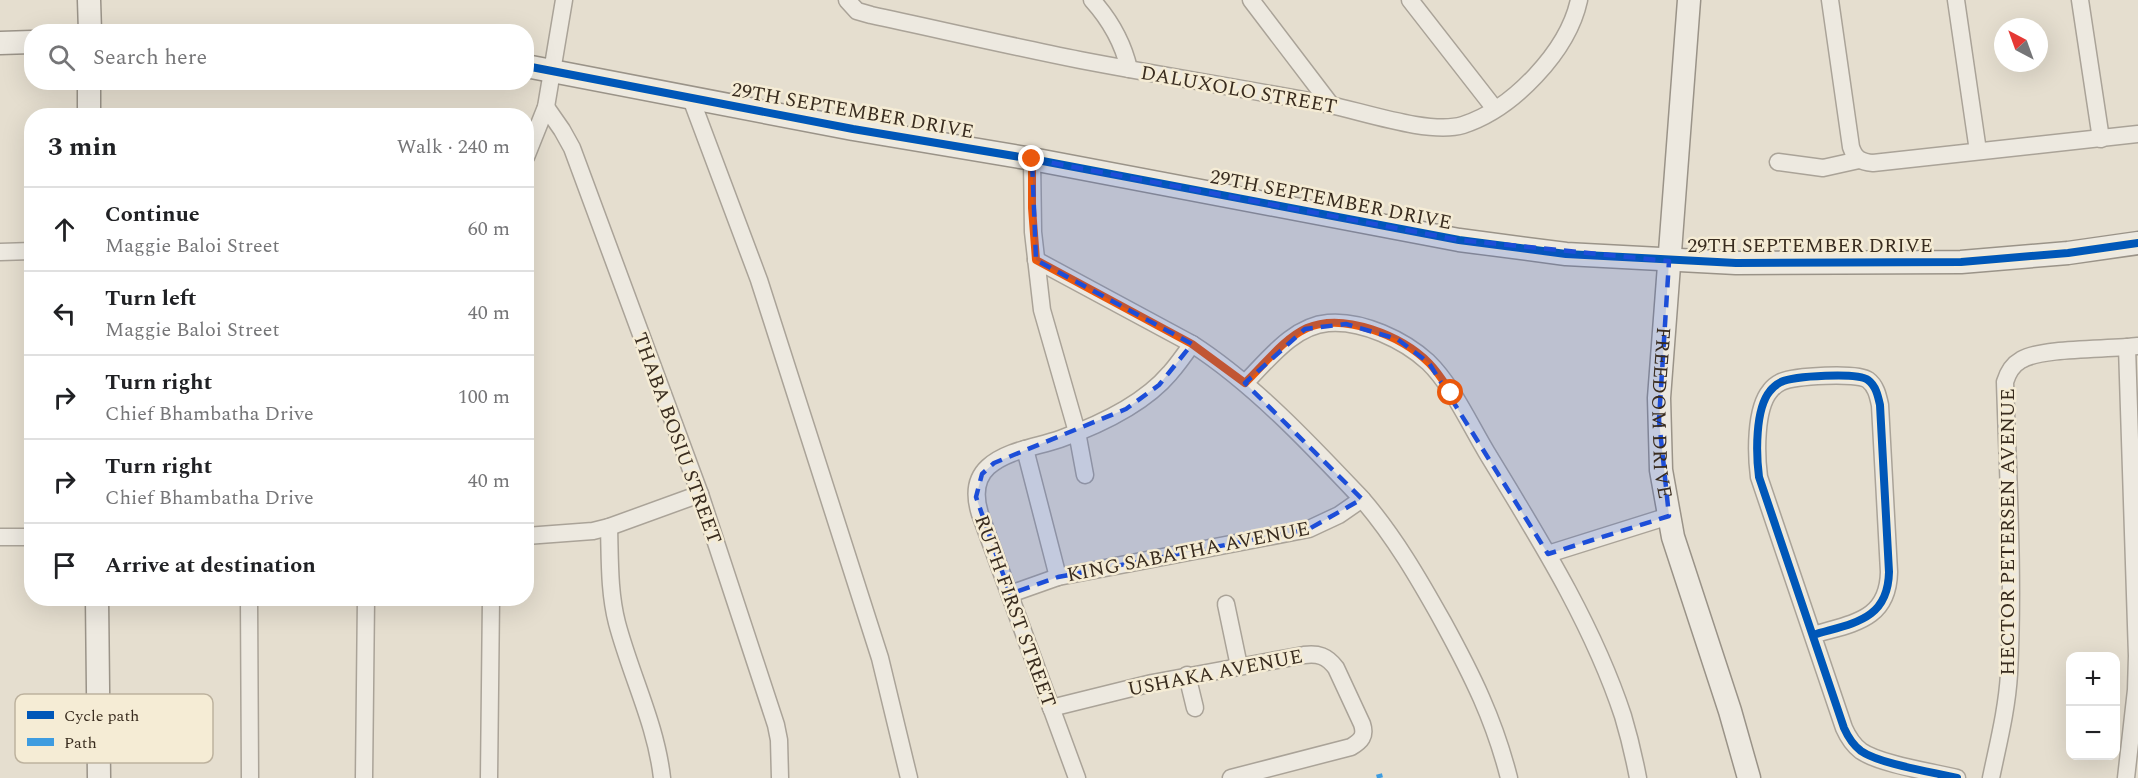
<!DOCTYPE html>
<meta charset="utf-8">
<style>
:root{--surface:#fff;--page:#f6f6f6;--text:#202124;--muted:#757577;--line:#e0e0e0}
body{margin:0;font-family:Spectral,serif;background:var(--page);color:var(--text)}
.controls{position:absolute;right:18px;bottom:18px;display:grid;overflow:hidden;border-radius:12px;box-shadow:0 6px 24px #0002}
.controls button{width:54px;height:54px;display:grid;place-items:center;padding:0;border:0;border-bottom:2px solid var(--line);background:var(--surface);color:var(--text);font:30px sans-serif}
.compass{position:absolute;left:1994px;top:18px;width:54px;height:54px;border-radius:50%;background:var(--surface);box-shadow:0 6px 24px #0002;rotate:319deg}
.stop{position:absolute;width:18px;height:18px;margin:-14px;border:4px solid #ea580c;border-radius:50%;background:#fff}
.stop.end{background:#ea580c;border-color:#fff;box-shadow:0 2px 6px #0008}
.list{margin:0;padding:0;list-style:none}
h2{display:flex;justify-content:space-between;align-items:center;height:78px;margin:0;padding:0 24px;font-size:26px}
h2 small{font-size:20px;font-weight:400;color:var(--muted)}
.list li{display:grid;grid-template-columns:39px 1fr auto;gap:18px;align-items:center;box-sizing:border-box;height:84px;padding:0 24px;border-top:2px solid var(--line)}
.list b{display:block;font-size:22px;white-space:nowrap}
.list p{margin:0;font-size:20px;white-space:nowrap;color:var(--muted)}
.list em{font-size:20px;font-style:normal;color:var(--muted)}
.icon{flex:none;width:33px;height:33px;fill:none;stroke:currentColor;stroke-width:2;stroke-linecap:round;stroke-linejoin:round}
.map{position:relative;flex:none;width:2138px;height:778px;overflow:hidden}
.search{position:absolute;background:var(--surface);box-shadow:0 6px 24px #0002;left:24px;top:24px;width:510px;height:66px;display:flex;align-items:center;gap:15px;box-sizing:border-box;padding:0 21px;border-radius:24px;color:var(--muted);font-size:22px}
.panel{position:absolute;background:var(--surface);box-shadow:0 6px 24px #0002;left:24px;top:108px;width:510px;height:498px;border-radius:24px}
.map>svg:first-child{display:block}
</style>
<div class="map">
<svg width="2138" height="778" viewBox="0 0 2138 778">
<rect width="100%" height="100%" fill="#e5decf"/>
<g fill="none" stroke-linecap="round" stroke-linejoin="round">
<!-- street casing -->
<g stroke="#aaa398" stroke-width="19">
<g id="street">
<path d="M 847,0 L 857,11 L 871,15 C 941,30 1010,46 1080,60 C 1163,76 1247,89 1330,105 C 1364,112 1430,135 1463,125 C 1513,109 1568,51 1579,0"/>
<path d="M 1092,0 C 1110,20 1123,43 1129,69"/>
<polyline points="1251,0 1331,105"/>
<polyline points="1410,0 1495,109"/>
<path d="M 1830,0 L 1851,147 C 1855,159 1861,162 1873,163 L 2138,134"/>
<polyline points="1956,0 1978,151"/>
<polyline points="2080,0 2101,139"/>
<polyline points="690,96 759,280 880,658 909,778"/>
<polyline points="546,107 562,130 572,148 700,494 776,725 779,740 780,778"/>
<polyline points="526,157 546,107 564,0"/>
<polyline points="1032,159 1033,232 1042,310 1077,432 1085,475"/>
<polyline points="1778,162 1823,168 1859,160"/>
<polyline points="0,252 32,251"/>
<path d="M 1036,260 L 1192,344 C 1254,384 1311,445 1362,499 C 1394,536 1419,579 1443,622 C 1472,675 1494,719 1509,778"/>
<path d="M 1245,383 C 1268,360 1293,326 1328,323 C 1362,320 1404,340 1428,362 C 1452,385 1470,425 1487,453 C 1538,537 1592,622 1623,716 C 1629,736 1634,757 1638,778"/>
<polyline points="1025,449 1058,577"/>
<path d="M 609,527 C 610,560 609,592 617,623 C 631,676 656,724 662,778"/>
<polyline points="526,536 593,531 609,527 700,494"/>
<polyline points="0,537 32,537"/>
<polyline points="1548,554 1669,516"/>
<polyline points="1010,594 1058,577 1309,529 1339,515 1362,499"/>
<polyline points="249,598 250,778"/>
<polyline points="1226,604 1239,666"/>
<path d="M 1813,635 C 1852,623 1888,621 1889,572 L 1880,405 C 1878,396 1876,386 1868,380 C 1857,372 1794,376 1781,382 C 1777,384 1773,387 1770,391 C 1755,409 1756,454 1759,477 L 1844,728 C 1848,737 1853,745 1861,751 C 1880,764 1932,772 1957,778"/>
<polyline points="1187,675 1195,708"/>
<path d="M 1051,708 L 1152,683 L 1304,655 C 1318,653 1327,656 1336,668 L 1362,724 C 1366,736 1361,741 1351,747 L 1231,778"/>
<polyline points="364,778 366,598"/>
<polyline points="489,778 491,598"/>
<path d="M 1077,778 L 980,514 C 975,498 974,480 988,467 C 1007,450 1037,447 1060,439 C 1099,425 1143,405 1170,373 C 1178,364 1185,354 1192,344"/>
<path d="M 1991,778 C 1998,744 2007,709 2009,674 C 2014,577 2008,479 2005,382 C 2008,372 2012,365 2021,360 C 2043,347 2110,350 2138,346"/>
<polyline points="2126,778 2136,690 2137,656 2127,347"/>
</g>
</g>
<!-- secondary casing -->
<g stroke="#9a9388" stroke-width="25">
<g id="secondary">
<polyline points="89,0 90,32"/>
<path id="s1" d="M 1689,0 L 1659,398 L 1661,470 L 1673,537 L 1730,711 L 1749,778"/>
<polyline points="0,43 32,42"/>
<polyline points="526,66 853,129 1032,159 1459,240 1566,254 1736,263 1961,262 2068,253 2138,243"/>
<polyline points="89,82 89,116"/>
<polyline points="97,598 99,778"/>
</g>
</g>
<!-- street -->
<use href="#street" stroke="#ede9e0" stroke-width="16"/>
<!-- secondary -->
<use href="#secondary" stroke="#ede9e0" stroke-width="22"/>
<!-- quiet -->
<polyline stroke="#3e9ce0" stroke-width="6" stroke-dasharray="12 6" stroke-linecap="butt" points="1379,774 1380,778"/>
<!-- cycleway casing -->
<g stroke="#f5ecd5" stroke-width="11">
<g id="cycleway">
<polyline points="526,66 853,129 1032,159 1459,240 1566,254 1736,263 1961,262 2068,253 2138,243"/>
<path d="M 1813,635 C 1852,623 1888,621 1889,572 L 1880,405 C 1878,396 1876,386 1868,380 C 1857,372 1794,376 1781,382 C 1777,384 1773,387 1770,391 C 1755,409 1756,454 1759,477 L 1844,728 C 1848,737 1853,745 1861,751 C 1880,764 1932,772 1957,778"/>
</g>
</g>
<!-- cycleway -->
<use href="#cycleway" stroke="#0057b8" stroke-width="8"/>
</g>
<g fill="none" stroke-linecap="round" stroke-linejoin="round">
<!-- route -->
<path stroke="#ea580c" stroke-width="8" d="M 1032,159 L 1032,208 L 1036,260 L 1192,344 L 1245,383 C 1264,365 1283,339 1307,328 C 1344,312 1402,336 1429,363 C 1438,372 1444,382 1451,393"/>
</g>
<!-- marked area -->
<path fill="#1d4ed8" fill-opacity="0.2" stroke="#1d4ed8" stroke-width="4.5" stroke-dasharray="12 8" stroke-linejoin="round" d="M 1032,159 L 1459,240 L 1669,261 L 1659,420 L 1669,516 L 1548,554 L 1429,363 L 1397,339 L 1346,324 L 1305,329 L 1245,383 L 1362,499 L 1309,529 L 1058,577 L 1010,594 L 976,497 L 982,474 L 994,463 L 1126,409 L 1159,385 L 1192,344 L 1036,260 Z"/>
<g text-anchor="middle" stroke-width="5" stroke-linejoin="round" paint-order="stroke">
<!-- street labels -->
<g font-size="20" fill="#392c1f" stroke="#f5ecd5">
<text transform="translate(1239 89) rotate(10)" y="7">DALUXOLO STREET</text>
<text transform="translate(853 110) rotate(10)" y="7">29TH SEPTEMBER DRIVE</text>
<text transform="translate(1331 199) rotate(11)" y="7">29TH SEPTEMBER DRIVE</text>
<text x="1810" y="252">29TH SEPTEMBER DRIVE</text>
<text dy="7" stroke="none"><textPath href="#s1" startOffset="414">FREEDOM DRIVE</textPath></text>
<text transform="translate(678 438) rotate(70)" y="7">THABA BOSIU STREET</text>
<text transform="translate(2007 532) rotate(-90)" y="7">HECTOR PETERSEN AVENUE</text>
<text transform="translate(1188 551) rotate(-11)" y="7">KING SABATHA AVENUE</text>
<text transform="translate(1016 611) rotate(70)" y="7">RUTH FIRST STREET</text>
<text transform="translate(1215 672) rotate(-11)" y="7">USHAKA AVENUE</text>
</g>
</g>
<!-- legend -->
<rect x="15" y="694" width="198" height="69" rx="9" fill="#f5ecd5" stroke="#bdb29e" stroke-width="1.5"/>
<rect x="27" y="711" width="27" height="8" fill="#0057b8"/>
<rect x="27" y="738" width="27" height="8" fill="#3e9ce0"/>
<g font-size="16" fill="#392c1f">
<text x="64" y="721">Cycle path</text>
<text x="64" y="748">Path</text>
</g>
</svg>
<div class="controls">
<button>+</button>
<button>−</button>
</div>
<svg class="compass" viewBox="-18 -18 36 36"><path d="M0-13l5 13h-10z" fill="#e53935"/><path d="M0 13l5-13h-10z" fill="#757577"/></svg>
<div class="stop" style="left:1451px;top:393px"></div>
<div class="stop end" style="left:1032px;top:159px"></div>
<div class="search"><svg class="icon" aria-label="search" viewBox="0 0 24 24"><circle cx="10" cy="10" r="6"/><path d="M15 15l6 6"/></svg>Search here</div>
<section class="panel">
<h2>3 min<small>Walk · 240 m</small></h2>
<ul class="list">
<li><svg class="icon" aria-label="ahead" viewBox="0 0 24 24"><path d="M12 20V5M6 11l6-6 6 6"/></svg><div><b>Continue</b><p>Maggie Baloi Street</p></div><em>60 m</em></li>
<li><svg class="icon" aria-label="left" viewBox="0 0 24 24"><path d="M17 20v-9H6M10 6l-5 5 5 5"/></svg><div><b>Turn left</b><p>Maggie Baloi Street</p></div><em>40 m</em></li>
<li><svg class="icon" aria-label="right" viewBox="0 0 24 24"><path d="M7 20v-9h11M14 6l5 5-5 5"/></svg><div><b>Turn right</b><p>Chief Bhambatha Drive</p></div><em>100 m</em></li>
<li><svg class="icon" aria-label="right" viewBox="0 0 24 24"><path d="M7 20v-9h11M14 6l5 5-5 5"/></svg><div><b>Turn right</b><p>Chief Bhambatha Drive</p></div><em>40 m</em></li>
<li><svg class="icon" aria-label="arrive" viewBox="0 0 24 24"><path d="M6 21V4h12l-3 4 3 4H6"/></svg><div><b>Arrive at destination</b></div></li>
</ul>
</section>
</div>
